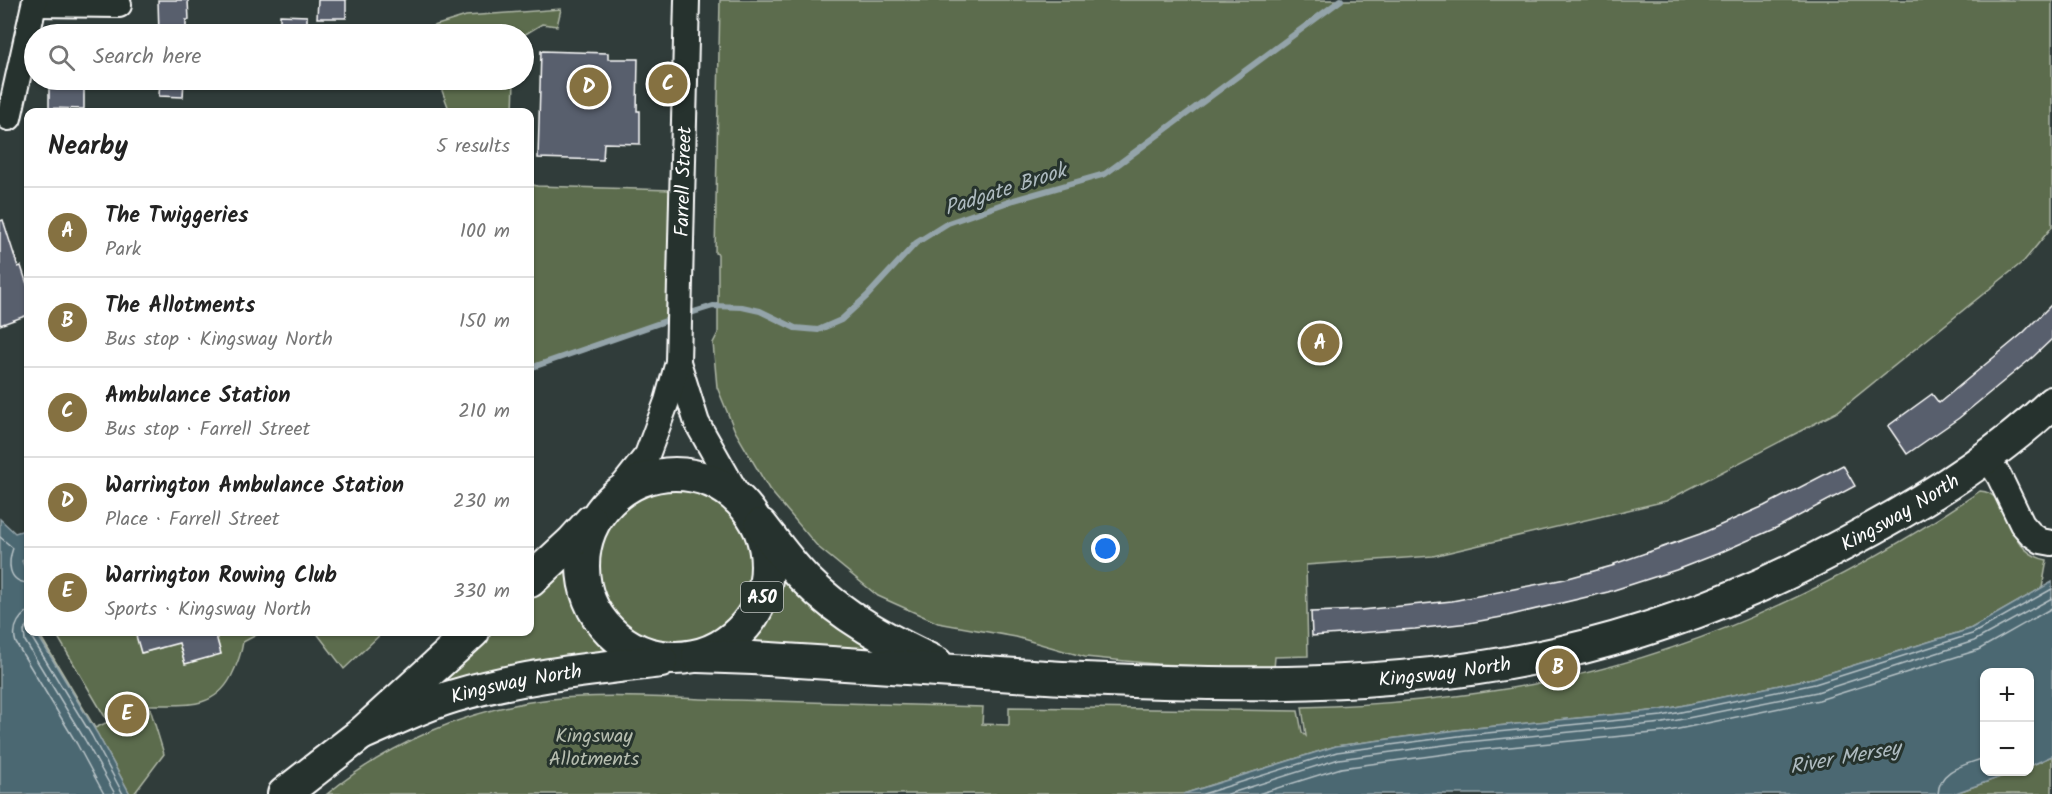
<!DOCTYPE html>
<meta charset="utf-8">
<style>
:root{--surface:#fff;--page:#f6f6f6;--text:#222;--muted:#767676;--line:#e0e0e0;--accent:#857141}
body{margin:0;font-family:Kalam,sans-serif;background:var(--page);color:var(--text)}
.controls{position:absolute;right:18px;bottom:18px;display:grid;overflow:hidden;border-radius:12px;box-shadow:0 2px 4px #0004}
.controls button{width:54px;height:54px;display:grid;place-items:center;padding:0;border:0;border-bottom:2px solid var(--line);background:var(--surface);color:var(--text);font:30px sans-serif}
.you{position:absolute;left:1106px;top:549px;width:21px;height:21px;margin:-15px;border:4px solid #fff;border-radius:50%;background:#1a73e8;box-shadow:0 0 0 9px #1a73e833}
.badge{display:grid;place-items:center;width:39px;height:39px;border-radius:50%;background:var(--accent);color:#fff;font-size:20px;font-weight:700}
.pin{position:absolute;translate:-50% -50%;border:3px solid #fff;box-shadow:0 2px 6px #0006}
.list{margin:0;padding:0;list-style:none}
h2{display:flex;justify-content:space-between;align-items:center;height:78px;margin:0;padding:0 24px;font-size:26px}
h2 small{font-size:20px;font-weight:400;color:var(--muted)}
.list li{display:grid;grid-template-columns:39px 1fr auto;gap:18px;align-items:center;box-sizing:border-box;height:90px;padding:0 24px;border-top:2px solid var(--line)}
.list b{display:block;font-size:22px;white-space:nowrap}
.list p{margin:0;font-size:20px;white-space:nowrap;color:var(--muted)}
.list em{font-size:20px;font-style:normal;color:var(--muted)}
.icon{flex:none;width:33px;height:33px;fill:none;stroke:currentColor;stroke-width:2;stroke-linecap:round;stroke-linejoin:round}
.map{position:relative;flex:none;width:2052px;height:794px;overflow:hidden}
.search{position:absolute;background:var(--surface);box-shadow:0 2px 4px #0004;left:24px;top:24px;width:510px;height:66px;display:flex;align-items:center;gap:15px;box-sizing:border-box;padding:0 21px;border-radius:33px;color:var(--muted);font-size:22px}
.panel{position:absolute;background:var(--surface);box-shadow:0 2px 4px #0004;left:24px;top:108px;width:510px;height:528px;border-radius:12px}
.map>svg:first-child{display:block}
</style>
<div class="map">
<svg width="2052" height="794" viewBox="0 0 2052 794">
<rect width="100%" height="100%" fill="#303c3a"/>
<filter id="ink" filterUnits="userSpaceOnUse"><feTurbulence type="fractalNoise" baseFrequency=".0167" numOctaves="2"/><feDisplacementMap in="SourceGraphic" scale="12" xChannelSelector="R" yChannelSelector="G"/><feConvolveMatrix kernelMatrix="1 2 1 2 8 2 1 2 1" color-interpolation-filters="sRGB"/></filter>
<g filter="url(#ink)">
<!-- green -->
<g fill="#5c6c4e" stroke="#aeb6a6" stroke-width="1.5">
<polygon points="720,0 2052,0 2052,227 2024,261 1837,412 1666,501 1433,556 1306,565 1308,656 1275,657 1274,669 1156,664 1085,657 1016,637 938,623 878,596 818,547 769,489 735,431 717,387 713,343 718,333 718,254 715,253"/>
<polygon points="561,9 557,26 542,24 524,35 423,34 421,30 466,16"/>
<polygon points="438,80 514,80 513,112 450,112"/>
<polygon points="530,184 537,186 671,190 666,321 530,369"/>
<circle cx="675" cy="566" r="77"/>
<path d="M 1980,491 C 2014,493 2001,551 2047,560 L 2042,588 L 1970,629 L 1813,678 L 1661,710 L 1465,729 L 1336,746 L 1183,794 L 327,794 C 390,743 469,708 551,699 C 612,693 676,699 737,700 C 819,702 901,705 983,707 L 982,724 L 1009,725 L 1009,707 L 1298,711 L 1302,732 L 1306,736 L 1302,707 C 1387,705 1472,697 1555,680 C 1707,648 1852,578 1980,491 Z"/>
<path d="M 570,564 C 576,611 582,626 620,657 L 415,699 L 493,632 L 530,632 L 530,600 Z"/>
<polygon points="783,570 923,663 748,646 766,621"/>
<path d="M 38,632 L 95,728 L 108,722 L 55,632 L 135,632 L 142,653 L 161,648 L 157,632 L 176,632 L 185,663 L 221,654 L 215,632 L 262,632 L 243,642 C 241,656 237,665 231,677 C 213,711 181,704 149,705 L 164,754 L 134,794 L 130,794 L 97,733 L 37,634 Z"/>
<polygon points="316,632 383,632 344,669"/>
<polygon points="2052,756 2052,794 1953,794 2014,772 2030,772 2030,766"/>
</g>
<!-- water -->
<g fill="#4c6872" stroke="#94a4aa" stroke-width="1.5">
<polygon points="0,519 15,533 28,529 28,556 22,561 28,576 28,632 38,632 37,634 97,733 130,794 0,794"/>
<polygon points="2052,582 2052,756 2030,766 2030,672 1984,672 1984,772 2014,772 1953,794 1183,794 1336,746 1465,729 1661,710 1813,678 1970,629"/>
</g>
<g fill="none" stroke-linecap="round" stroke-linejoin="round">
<!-- shore -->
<g stroke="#b7c3c7" stroke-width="1.5">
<path d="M 0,537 L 13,548 C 8,562 7,582 28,583"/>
<path d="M 28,611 C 17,619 12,630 16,643 L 77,744 L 104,794"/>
<polyline points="28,622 24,631 25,641 85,740 115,794"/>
<polyline points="31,632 32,638 92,736 123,794"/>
<polyline points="1203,794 1337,752 1466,735 1662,716 1815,684 1972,634 2052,589"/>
<polyline points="1228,794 1339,759 1467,742 1663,723 1817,692 1974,641 2052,598"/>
<polyline points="1258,794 1341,768 1468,751 1664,732 1819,700 1978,650 2052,608"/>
<path d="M 1938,794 C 1939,769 1965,765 1984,758"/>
</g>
<!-- stream -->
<g stroke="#94a4aa" stroke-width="6">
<polyline points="684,315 713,306 742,307 760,311 795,328 818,330 841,320 867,296 916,243 948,223 1014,200 1105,174 1341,0"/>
<polyline points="530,368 674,318"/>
</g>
</g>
<!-- building -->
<g fill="#595f6d" stroke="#fff" stroke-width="1.5">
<polygon points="158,0 188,0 189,20 186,20 186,34 159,34"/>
<polygon points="318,0 346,0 346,18 317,18"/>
<polygon points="280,15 307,16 307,34 280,34"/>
<polygon points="541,51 608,53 608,59 638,59 637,111 640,111 640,144 604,143 603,160 538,158"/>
<polygon points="49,80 84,80 84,109 49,108"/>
<polygon points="160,80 184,80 183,97 159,96"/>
<polygon points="3,220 18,267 21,266 28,287 28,315 0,325 0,221"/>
<polygon points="2052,304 2052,339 2033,357 1959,418 1907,454 1888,426 1932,394 1939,403 2023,333"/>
<polygon points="1843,465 1855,486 1778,527 1717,554 1676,570 1608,592 1507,616 1469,623 1415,629 1312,636 1311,612 1361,610 1452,601 1565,579 1615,565 1614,564 1700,534 1764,506"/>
<polygon points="135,632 215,632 221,654 185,664 179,643 141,653"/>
</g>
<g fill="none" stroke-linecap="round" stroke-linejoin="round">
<!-- minor casing -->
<g stroke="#fff" stroke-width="28">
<g id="minor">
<polyline points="35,4 119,5"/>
<polyline points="9,118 35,0"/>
<polyline points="678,362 697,423 740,499"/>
<polyline points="1986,456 1999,476 2022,524 2031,534 2041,541 2052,543"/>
<path id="s1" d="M 617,493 L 647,455 L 667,401 L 678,362 L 687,0"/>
</g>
</g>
<!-- major casing -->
<g stroke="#fff" stroke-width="36">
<g id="major">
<circle cx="675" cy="566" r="92"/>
<path d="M 761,525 C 775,543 789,563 805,579 C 842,617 889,641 936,663"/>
<polyline points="530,581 572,542 591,521"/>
<path id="s2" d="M 698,656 L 753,658 C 856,665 959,672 1062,678 C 1226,686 1392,690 1554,654 C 1657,631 1756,592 1848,542 C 1920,504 1993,459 2052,403"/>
<path id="s3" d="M 361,734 C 392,721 423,705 454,696 C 521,676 592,669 661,661"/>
<polyline points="284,794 361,734 473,632"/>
</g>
</g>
<!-- minor -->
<use href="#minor" stroke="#26332d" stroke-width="24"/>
<!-- major -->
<use href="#major" stroke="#26332d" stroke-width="32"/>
</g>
</g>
<g text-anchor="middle" stroke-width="6" stroke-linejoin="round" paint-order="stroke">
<!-- shield labels -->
<rect fill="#26332d" stroke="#bec2c0" stroke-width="1.5" x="741" y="582" width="42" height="30" rx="4.5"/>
<g font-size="18" font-weight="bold" fill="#fff">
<text x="762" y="603">A50</text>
</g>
<!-- street labels -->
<g font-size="20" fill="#fff" stroke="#26332d">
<text dy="7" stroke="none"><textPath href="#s1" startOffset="327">Farrell Street</textPath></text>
<text dy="7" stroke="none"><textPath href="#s2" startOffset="1234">Kingsway North</textPath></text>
<text dy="7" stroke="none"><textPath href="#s2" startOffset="748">Kingsway North</textPath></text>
<text dy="7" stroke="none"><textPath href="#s3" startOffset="164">Kingsway North</textPath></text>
</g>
<!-- park labels -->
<g font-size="20" fill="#b6bdaf" stroke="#26332d">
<text x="594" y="742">Kingsway<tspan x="594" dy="23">Allotments</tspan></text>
</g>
<!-- water labels -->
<g font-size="21" font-style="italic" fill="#aebbc0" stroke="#26332d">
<text transform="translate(1005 189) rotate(-18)" y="7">Padgate Brook</text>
<text transform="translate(1845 757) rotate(-10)" y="7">River Mersey</text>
</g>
</g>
</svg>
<div class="controls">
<button>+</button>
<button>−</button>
</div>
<div class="you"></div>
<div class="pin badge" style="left:1320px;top:343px">A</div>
<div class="pin badge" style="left:1558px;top:668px">B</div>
<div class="pin badge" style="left:668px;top:84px">C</div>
<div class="pin badge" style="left:589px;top:87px">D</div>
<div class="pin badge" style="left:127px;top:714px">E</div>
<div class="search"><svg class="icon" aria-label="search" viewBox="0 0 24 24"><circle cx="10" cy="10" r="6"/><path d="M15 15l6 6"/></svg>Search here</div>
<section class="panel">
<h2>Nearby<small>5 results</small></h2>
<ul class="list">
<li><span class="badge">A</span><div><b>The Twiggeries</b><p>Park</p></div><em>100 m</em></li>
<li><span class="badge">B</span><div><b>The Allotments</b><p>Bus stop · Kingsway North</p></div><em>150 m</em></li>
<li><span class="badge">C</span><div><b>Ambulance Station</b><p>Bus stop · Farrell Street</p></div><em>210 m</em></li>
<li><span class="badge">D</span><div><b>Warrington Ambulance Station</b><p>Place · Farrell Street</p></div><em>230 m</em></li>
<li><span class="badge">E</span><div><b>Warrington Rowing Club</b><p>Sports · Kingsway North</p></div><em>330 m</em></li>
</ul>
</section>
</div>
